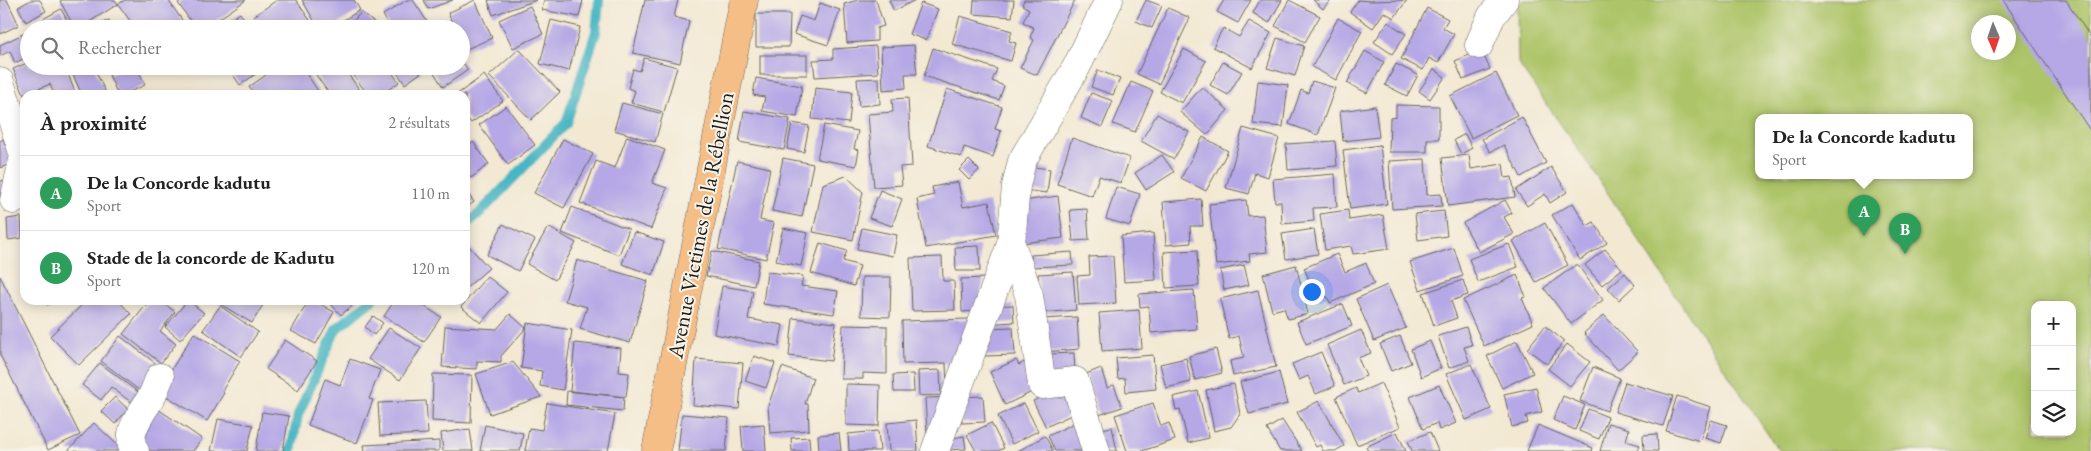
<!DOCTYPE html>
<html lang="fr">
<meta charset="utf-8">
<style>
:root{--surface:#fff;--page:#f6f6f6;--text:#222;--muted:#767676;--line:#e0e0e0;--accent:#1f6fb2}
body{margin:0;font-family:"EB Garamond",serif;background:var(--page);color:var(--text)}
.controls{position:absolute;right:15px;bottom:15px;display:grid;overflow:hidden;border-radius:10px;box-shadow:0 2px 12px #0003}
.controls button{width:45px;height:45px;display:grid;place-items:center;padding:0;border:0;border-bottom:1px solid var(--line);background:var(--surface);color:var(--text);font:25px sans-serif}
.compass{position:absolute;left:1971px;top:15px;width:45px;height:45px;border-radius:50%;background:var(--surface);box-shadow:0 2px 12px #0003;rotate:178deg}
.you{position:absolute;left:1311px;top:291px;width:18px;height:18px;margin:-12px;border:4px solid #fff;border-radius:50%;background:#1a73e8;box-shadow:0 0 0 8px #1a73e833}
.badge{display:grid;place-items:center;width:32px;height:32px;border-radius:50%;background:var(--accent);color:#fff;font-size:16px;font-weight:700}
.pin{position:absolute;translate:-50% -41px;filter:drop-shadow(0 1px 2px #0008)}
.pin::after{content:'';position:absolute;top:26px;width:18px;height:15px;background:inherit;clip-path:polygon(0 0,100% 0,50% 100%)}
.popup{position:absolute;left:1755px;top:114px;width:218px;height:65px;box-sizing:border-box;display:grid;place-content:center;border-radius:10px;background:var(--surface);filter:drop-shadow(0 1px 4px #0005);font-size:16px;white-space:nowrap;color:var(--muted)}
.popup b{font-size:19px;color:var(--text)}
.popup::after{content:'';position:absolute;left:50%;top:100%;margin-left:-10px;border:10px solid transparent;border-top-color:var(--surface)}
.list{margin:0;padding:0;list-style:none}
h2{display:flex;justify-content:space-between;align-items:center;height:65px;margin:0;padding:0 20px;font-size:21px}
h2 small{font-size:16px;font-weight:400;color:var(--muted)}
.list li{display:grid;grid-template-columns:32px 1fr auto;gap:15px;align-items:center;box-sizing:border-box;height:75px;padding:0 20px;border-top:1px solid var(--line)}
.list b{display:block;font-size:19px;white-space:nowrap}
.list p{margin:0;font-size:16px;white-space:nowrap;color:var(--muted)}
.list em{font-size:16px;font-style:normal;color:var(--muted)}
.icon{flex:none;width:28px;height:28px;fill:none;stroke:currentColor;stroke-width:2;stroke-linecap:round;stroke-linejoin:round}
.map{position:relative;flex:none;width:2091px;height:451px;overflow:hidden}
.search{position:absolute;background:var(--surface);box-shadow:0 2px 12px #0003;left:20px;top:20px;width:450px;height:55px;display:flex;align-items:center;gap:12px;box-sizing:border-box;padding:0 18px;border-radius:28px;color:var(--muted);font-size:19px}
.panel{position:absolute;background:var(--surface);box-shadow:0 2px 12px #0003;left:20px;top:90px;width:450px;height:215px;border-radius:15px}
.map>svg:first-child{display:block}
</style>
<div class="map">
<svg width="2091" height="451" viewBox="0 0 2091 451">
<rect width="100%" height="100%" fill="#f7f3e8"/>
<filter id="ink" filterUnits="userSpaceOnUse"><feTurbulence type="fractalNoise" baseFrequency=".02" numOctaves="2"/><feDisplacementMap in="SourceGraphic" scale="10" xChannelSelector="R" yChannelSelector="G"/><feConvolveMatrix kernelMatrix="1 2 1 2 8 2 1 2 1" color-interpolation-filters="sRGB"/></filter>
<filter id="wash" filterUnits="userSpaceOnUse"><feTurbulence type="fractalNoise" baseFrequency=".0096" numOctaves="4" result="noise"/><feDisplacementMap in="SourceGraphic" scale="20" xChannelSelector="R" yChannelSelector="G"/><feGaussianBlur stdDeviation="1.12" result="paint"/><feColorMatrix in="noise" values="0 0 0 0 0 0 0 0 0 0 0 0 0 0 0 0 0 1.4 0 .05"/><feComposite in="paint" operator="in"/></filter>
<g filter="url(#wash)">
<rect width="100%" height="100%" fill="#f3e9d3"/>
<!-- green -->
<path fill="#adc468" stroke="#647042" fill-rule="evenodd" d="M 1523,0 L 2091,0 L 2091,451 L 1779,451 L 1591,168 L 1518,63 L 1517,7 ZM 1978,22 L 2008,22 L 2008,52 L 1978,52 ZM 1759,117 L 1969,117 L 1969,175 L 1759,175 ZM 2035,305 L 2072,305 L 2072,432 L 2035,432 Z"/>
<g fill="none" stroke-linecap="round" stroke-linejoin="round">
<!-- stream -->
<g stroke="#47b5c3" stroke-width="10">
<polyline points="465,225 479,214 566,123 596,32 599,0"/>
<polyline points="291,451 298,415 336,329 372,300"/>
</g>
</g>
<g id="blocks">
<!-- building -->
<g fill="#b6a8e6">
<polygon points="0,0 7,0 19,25 0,34"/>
<polygon points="31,0 40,0 46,11 26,22 18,7"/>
<polygon points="62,0 115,0 118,4 78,29 75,29 60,1"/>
<polygon points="125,0 168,0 185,24 178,29 136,29 118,4"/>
<polygon points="183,0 246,0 204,29 196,29 178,3"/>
<polygon points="277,0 296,0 316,29 264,29 254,16"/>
<polygon points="302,0 354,0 360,10 329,29 319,29"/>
<polygon points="407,0 413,0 432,29 391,29 383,15"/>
<polygon points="424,0 453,0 428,9"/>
<polygon points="475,0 492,38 464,50 461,43 461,29 455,29 448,13"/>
<polygon points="488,0 537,0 493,15"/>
<polygon points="544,0 583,0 579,17 542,10"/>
<polygon points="645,0 678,0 674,17 689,21 680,63 633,53"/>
<polygon points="858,0 876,0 884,26 877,28 877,41 847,43 844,4"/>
<polygon points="889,0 915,0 894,11"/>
<polygon points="974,0 1014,0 1012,17 973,14"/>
<polygon points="1024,0 1075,0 1037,75 1020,68 1034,40 1030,37 1034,28 1023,22 1029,9 1022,5"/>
<polygon points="1146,0 1162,6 1152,28 1136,21"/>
<polygon points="1224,0 1251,0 1238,23 1217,12"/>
<polygon points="1260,0 1282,0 1269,23 1253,13"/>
<polygon points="1289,0 1320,16 1305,42 1275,26"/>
<polygon points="1313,0 1331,0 1323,9"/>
<polygon points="1358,0 1370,1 1407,0 1394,18 1384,12 1373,28 1350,12"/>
<polygon points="2003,0 2066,0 2091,38 2091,132"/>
<polygon points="820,3 840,10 828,45 794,34 800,16 814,21"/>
<polygon points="921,3 938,9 926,40 909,34"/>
<polygon points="530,6 543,34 513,48 499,20"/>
<polygon points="1168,8 1190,18 1159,84 1137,74"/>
<polygon points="1427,8 1448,19 1443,28 1454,34 1438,63 1429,58 1423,70 1401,59"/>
<polygon points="61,9 71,28 48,29 43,19"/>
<polygon points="361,12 377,25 373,29 347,29"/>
<polygon points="240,13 252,29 218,29"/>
<polygon points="756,14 790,14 789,47 756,47"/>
<polygon points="960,16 1012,31 1009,41 1016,43 1011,61 952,44"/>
<polygon points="1338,18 1362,31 1336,80 1312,67"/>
<polygon points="109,20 113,29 88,29"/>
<polygon points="551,20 580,27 569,71 540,64"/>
<polygon points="1249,21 1271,33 1252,68 1213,47 1223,28 1239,37"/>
<polygon points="1388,22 1406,34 1392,54 1374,42"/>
<polygon points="29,31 29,56 15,63 10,51 0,56 0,45"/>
<polygon points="1277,38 1304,46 1295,76 1267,68"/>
<polygon points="914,45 917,74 905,74 906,88 883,90 881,47"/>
<polygon points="876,46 878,73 815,77 813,60 833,59 833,49"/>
<polygon points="933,48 997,69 992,81 1004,86 999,100 924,76"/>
<polygon points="519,49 560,92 531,120 489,76"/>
<polygon points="1184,49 1206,61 1182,103 1160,92"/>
<polygon points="1481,50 1490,69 1463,80 1455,61"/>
<polygon points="1365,51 1384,62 1367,93 1347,83"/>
<rect x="760" y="55" width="47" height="20"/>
<polygon points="644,58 677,67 664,112 631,103 635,91 628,88 633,69 640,71"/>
<polygon points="461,60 468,70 443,87 430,66 461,66"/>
<polygon points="29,62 29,66 65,66 76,95 54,95 50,84 24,95 13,69"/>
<polygon points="1223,62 1242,72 1228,95 1210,85"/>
<polygon points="1396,64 1418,75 1407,96 1385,85"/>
<polygon points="69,66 103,66 95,70 107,95 82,95"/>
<polygon points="130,66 137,66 145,85 123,95 118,95 109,75"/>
<polygon points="227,66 267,66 240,85"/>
<polygon points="279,66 301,66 321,95 255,95 249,87"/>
<polygon points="328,66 342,66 362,93 330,95 316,75"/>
<polygon points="347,66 387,66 399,82 381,95 368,95"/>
<polygon points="392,66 418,66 422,72 405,84"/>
<polygon points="1434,69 1445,77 1430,99 1419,91"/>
<polygon points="1098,70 1120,79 1113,95 1091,87"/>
<polygon points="1496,73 1517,115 1471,138 1450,96"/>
<polygon points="484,75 503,101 471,123 465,115 465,95 456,95"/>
<polygon points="756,78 802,86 797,117 762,111 765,97 753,95"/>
<polygon points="879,78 880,104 859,106 857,79"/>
<polygon points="1258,81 1288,85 1283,127 1253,124"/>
<polygon points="1312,81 1335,88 1318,135 1289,124 1301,90 1308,93"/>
<polygon points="1131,82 1153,91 1135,132 1113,124"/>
<polygon points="1202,87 1228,110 1207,135 1180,112"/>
<polygon points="815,88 852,92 849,123 812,119"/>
<polygon points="947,89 1002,107 995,129 1001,131 993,157 964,147 961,157 928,146"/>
<polygon points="1091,93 1113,101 1102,127 1081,118"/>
<polygon points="908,98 912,166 900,167 902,185 874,187 868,114 893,112 892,99"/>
<polygon points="622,103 663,114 655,142 614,130"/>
<polygon points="1396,105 1439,106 1439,139 1427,139 1427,152 1389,152 1390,118 1396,117"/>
<polygon points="506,106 535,145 508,165 479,125"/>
<polygon points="1375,106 1379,137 1343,141 1340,111"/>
<polygon points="744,111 790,119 784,150 739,142"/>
<polygon points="1157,114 1189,132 1174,159 1141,141"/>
<polygon points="1522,117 1546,163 1521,177 1504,145 1490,152 1482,139"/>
<polygon points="792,123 809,126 804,152 787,149"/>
<polygon points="824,125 858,131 854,149 859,150 856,166 817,159"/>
<polygon points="1243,128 1279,138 1268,177 1255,173 1249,194 1226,188"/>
<polygon points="1465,134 1472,148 1461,154 1454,140"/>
<polygon points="627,136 665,150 652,183 667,188 651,229 580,203 596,161 615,168"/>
<polygon points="1203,137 1228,151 1206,191 1181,178"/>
<polygon points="1072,138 1130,158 1121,183 1099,176 1092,196 1057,184"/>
<polygon points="3,139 13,163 0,168 0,141"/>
<polygon points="563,139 593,154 564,208 534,193"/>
<polygon points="1335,141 1337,166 1288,170 1286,144"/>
<polygon points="473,142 489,164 471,178 465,170 465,148"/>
<polygon points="1380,145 1387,204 1350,209 1343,150"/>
<polygon points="1162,155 1174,172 1146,190 1135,173"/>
<polygon points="1469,155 1471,169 1503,164 1505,178 1512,177 1515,197 1448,206 1442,158"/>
<polygon points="783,158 813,164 802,217 772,211"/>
<polygon points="1425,159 1427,195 1441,194 1442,206 1392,209 1389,161"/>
<polygon points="969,160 979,170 969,180 959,170"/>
<polygon points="737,161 770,168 760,220 774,223 766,259 718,249"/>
<polygon points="1026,166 1050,169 1047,193 1023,190"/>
<polygon points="1551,167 1567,192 1550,203 1545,194 1527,206 1516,190"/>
<polygon points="1335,174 1337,207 1313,208 1314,221 1282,224 1281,202 1275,202 1273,179"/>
<polygon points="846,176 863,192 853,240 813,232 823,184"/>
<polygon points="5,179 12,195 0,200 0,182"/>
<polygon points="958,182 963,207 989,202 996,235 926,248 917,199 934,195 932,187"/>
<polygon points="1116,187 1140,194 1130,226 1106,219"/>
<polygon points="465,189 474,202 465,209"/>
<polygon points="880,190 902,199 892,226 869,218"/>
<polygon points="1058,196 1063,238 1022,243 1016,202"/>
<polygon points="1201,199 1203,226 1190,226 1191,243 1166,245 1163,202"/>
<polygon points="1246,200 1248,216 1263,215 1267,252 1249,254 1250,261 1216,265 1209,204"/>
<polygon points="1505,200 1512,213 1504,217 1514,234 1479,252 1463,223"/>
<polygon points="1573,203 1587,226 1594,222 1607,243 1580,260 1552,215"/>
<polygon points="572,207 629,229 619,255 562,233"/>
<polygon points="1087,209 1089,240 1073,241 1070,210"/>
<polygon points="1348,210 1349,220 1383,215 1389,249 1353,254 1351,246 1325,250 1320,214"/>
<polygon points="1444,211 1447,236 1418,240 1415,214"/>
<polygon points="21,217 22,238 8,240 7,219"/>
<polygon points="1545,223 1568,265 1536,282 1513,241"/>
<polygon points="503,224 535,240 518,271 487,255"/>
<polygon points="548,227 576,243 555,280 527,264"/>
<polygon points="783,228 808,233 801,266 776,261"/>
<polygon points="862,228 897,235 893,256 857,249"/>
<polygon points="1314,229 1318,254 1286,259 1282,234"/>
<polygon points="634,232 664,242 653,275 622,264"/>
<polygon points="1153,233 1156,280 1124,282 1121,236"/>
<polygon points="465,242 489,268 465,289"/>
<polygon points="820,243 847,251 843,261 860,266 854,286 811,273"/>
<polygon points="1509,244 1518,267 1478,282 1469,259"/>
<polygon points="979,246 980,271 956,271 955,247"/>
<polygon points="1454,248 1463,276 1420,290 1410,262"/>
<polygon points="1605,249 1622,269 1602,285 1585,265"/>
<polygon points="1197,250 1199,286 1166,288 1164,252"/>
<polygon points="712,251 759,261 754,286 706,276"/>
<polygon points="1072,252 1073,265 1032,267 1031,255"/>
<polygon points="1337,254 1345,272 1366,263 1374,284 1330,303 1327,296 1318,300 1304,268"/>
<polygon points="1113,256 1116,303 1079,305 1077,276 1090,275 1089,257"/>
<polygon points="942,257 943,281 954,281 955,310 912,311 910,258"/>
<polygon points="577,260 648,281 630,343 580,329 587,307 565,301"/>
<polygon points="1577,264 1603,300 1571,324 1544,288"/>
<polygon points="1244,265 1249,285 1224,290 1220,270"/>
<polygon points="1296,265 1308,314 1288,319 1284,308 1272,311 1263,274"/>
<polygon points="767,272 803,276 801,286 838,291 834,314 763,304"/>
<polygon points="1073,272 1076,310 1040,313 1038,274"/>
<polygon points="1625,273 1635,285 1619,300 1608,288"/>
<polygon points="1517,275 1526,297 1522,298 1533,324 1484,346 1463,300"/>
<polygon points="0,276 80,435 48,450 0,355"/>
<polygon points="487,276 507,292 481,323 461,307"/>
<polygon points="862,277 891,277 890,317 861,316"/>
<polygon points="984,278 977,311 962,312 961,279"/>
<polygon points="1463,280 1468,295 1451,301 1457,318 1434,326 1423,293"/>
<polygon points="1387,285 1406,328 1374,341 1356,299"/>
<polygon points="722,286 753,291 748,319 783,325 779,346 714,334"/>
<polygon points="1194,290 1197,329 1151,333 1149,306 1140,307 1139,294"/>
<polygon points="1258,290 1276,367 1233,376 1230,361 1244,358 1239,336 1229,339 1220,299"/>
<polygon points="45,300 62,300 47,305"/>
<polygon points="87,300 118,300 131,314 79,365 50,336"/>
<polygon points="150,300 160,300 175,312 160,331 176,344 161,363 123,334"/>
<polygon points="188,300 204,313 180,340 165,327"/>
<polygon points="213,300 266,300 252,323"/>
<polygon points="309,300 313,300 334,312 316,344 291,331"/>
<polygon points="327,300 359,300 341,315"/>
<polygon points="395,300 415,300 441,317 424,342 384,316"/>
<polygon points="1343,304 1352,326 1306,344 1297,322"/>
<polygon points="1013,305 1014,322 984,324 983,306"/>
<polygon points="220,306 258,332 241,357 203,330"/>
<polygon points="1139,310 1142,348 1102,351 1099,313"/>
<polygon points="510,314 526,328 501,356 501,362 477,361 477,369 442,367 445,326 497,329"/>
<polygon points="1604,315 1638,352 1618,370 1584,333"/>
<polygon points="373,316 383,323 374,335 365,327"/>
<polygon points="1077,317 1079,349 1044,352 1042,319"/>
<polygon points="793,318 836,323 831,361 789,356"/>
<polygon points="969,319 947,389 946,363 903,364 902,321"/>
<polygon points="527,323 572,330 563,390 540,386 542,371 521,368"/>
<polygon points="843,325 887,326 887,374 863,373 863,379 841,379"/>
<polygon points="1545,326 1564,341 1547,364 1527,349"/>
<polygon points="1013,327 1015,355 984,356 983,343 990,343 989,328"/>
<polygon points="1466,327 1472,345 1464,347 1469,361 1449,368 1438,336"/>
<polygon points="389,328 421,348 400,380 368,359"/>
<polygon points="1361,330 1371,353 1358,358 1366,376 1344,385 1327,345"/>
<polygon points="194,333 240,361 222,391 224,393 207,421 158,391"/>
<polygon points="120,336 159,366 140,391 101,361"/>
<polygon points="1400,336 1411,363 1391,371 1380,344"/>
<polygon points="285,340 317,361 298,390 266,369"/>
<polygon points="1430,341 1441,368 1421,377 1411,349"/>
<polygon points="1517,341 1533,373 1502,388 1487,356"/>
<polygon points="575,343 621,348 619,372 629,373 626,397 570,391"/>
<polygon points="1567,344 1590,362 1570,386 1548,369"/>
<polygon points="1216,349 1222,373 1195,380 1189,356"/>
<polygon points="1321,352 1335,386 1316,394 1308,376 1299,380 1292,364"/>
<polygon points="1074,353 1075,375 1049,377 1048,354"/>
<polygon points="1153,355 1156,389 1126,392 1125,378 1118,379 1116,358"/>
<polygon points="754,356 775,363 766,388 745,381"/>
<polygon points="1186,358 1191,382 1166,388 1160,364"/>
<polygon points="350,359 380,370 369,399 373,400 357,443 308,425 325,379 340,385"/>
<polygon points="696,359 743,363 739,409 693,405"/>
<polygon points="1016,360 1019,365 1026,361 1035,379 1027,382 1032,392 1005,405 990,372"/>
<polygon points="513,362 541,397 490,414 476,374"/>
<polygon points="100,363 138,392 131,402 111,387 101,400 82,385"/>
<polygon points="1471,364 1491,409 1466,420 1446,374"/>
<polygon points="782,367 813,378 805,404 808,404 809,430 770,433 768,406"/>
<polygon points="1593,367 1620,378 1607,411 1580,401"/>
<polygon points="1101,368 1107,388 1114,385 1122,407 1099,415 1086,374"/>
<polygon points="940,370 941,395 919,396 918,371"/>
<polygon points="1279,372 1287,404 1249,414 1240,382"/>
<polygon points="433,374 472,375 471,423 432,421"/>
<polygon points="913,374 914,392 894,392 893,375"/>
<polygon points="1625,382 1673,396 1663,426 1615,412"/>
<polygon points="1381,383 1400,427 1357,445 1336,397 1356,388 1358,393"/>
<polygon points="846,384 880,385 879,426 846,425"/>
<polygon points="1234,384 1240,414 1231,427 1214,431 1206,390"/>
<polygon points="1439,385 1456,423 1439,430 1437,423 1423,429 1410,397"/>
<polygon points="1536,387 1542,412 1526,416 1528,423 1512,427 1504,394"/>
<polygon points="1060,388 1073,414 1046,427 1033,401"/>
<polygon points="567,391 624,397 623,411 566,405"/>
<polygon points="1198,391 1209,438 1188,443 1180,409 1176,410 1173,397"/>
<polygon points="983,396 985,422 962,423 961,397"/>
<polygon points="1563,396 1585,405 1575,430 1553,420"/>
<polygon points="1677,396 1711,407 1700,441 1666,431"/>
<polygon points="115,397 128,409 115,424 101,411"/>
<polygon points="956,397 958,431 927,433 925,398"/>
<polygon points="426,401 428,434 380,436 378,403"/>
<polygon points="1319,401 1344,446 1335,451 1323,451 1320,445 1316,447 1297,412"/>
<polygon points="547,403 615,414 608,451 525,451 529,428 542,430"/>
<polygon points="1024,403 1038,431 1012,444 998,416"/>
<polygon points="1153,403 1161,426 1169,423 1175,440 1142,451 1127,451 1115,415"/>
<polygon points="158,409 202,439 193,451 151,451 136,441"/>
<polygon points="1588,409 1608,417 1599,439 1579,431"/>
<polygon points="262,412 289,416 283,451 256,451"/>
<polygon points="682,414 729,418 726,451 678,451"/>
<polygon points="218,419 253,425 247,451 211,451"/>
<polygon points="916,420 918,451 889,451 887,423"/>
<polygon points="1282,420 1302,451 1280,451 1267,429"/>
<polygon points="1711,420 1727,425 1721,443 1705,438"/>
<polygon points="1078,421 1093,451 1055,451 1048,436"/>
<polygon points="94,423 124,451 68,451"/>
<polygon points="991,423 1004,448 998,451 976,451 967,435"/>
<polygon points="1608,423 1629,429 1626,441 1640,445 1638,451 1600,451"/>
<polygon points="764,424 766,451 743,451 741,426"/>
<polygon points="485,425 523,433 520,451 480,451"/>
<polygon points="1538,425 1593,448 1592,451 1527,451"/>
<polygon points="1112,427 1117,451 1099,451 1095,430"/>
<polygon points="470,429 473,451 443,451 441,433"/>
<polygon points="878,431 880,451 849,451 848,434"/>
<polygon points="1397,432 1406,451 1368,451 1366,447"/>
<polygon points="1430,432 1438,451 1412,451 1408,441"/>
<polygon points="839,433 841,451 819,451 818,435"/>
<polygon points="1657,434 1658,451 1644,451 1643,435"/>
<polygon points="964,436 966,449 932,451 931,442"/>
<polygon points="1045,436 1053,451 1018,451"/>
<polygon points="809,437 810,451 792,451 791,438"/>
<polygon points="439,441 439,451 365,451 364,445"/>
</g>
</g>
</g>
<g filter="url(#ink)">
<use href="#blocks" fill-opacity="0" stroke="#67645c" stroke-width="1"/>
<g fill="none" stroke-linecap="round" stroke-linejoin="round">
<!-- minor casing -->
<g stroke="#67645c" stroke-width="29">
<g id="minor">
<polyline points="1479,45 1491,17 1504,0"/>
<polyline points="0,82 24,156 14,200"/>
<path d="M 135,451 C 123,434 144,410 152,396 C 155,390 157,383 160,377"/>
<polyline points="935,451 1011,244"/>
<polyline points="1096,451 1075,381 1042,385 1029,295 1011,244 1016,186 1022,161 1077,66 1109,0"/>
</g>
</g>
<!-- highway casing -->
<g stroke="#67645c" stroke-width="29">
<polyline id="highway" points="656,451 744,0"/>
</g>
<!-- minor -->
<use href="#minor" stroke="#fff" stroke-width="28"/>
<!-- highway -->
<use href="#highway" stroke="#f6be87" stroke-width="28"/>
</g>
</g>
<g text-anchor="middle" stroke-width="4" stroke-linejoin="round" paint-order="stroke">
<!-- street labels -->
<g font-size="22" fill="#1c1c1c" stroke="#f7f3e8">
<text transform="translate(700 225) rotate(-79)" y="8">Avenue Victimes de la Rébellion</text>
</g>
</g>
</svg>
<div class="controls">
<button>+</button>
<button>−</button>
<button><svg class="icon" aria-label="layers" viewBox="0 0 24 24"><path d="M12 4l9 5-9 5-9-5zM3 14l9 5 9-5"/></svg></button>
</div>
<svg class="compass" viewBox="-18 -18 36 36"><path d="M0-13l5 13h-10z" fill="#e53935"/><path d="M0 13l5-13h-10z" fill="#767676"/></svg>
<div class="you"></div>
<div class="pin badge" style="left:1864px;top:236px;background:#2e9e5b">A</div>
<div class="popup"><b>De la Concorde kadutu</b>Sport</div>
<div class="pin badge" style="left:1905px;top:254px;background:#2e9e5b">B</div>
<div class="search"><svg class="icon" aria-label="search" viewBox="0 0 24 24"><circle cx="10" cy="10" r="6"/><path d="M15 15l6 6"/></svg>Rechercher</div>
<section class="panel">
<h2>À proximité<small>2 résultats</small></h2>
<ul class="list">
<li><span class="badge" style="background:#2e9e5b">A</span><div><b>De la Concorde kadutu</b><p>Sport</p></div><em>110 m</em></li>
<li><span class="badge" style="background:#2e9e5b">B</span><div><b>Stade de la concorde de Kadutu</b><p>Sport</p></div><em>120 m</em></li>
</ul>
</section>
</div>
